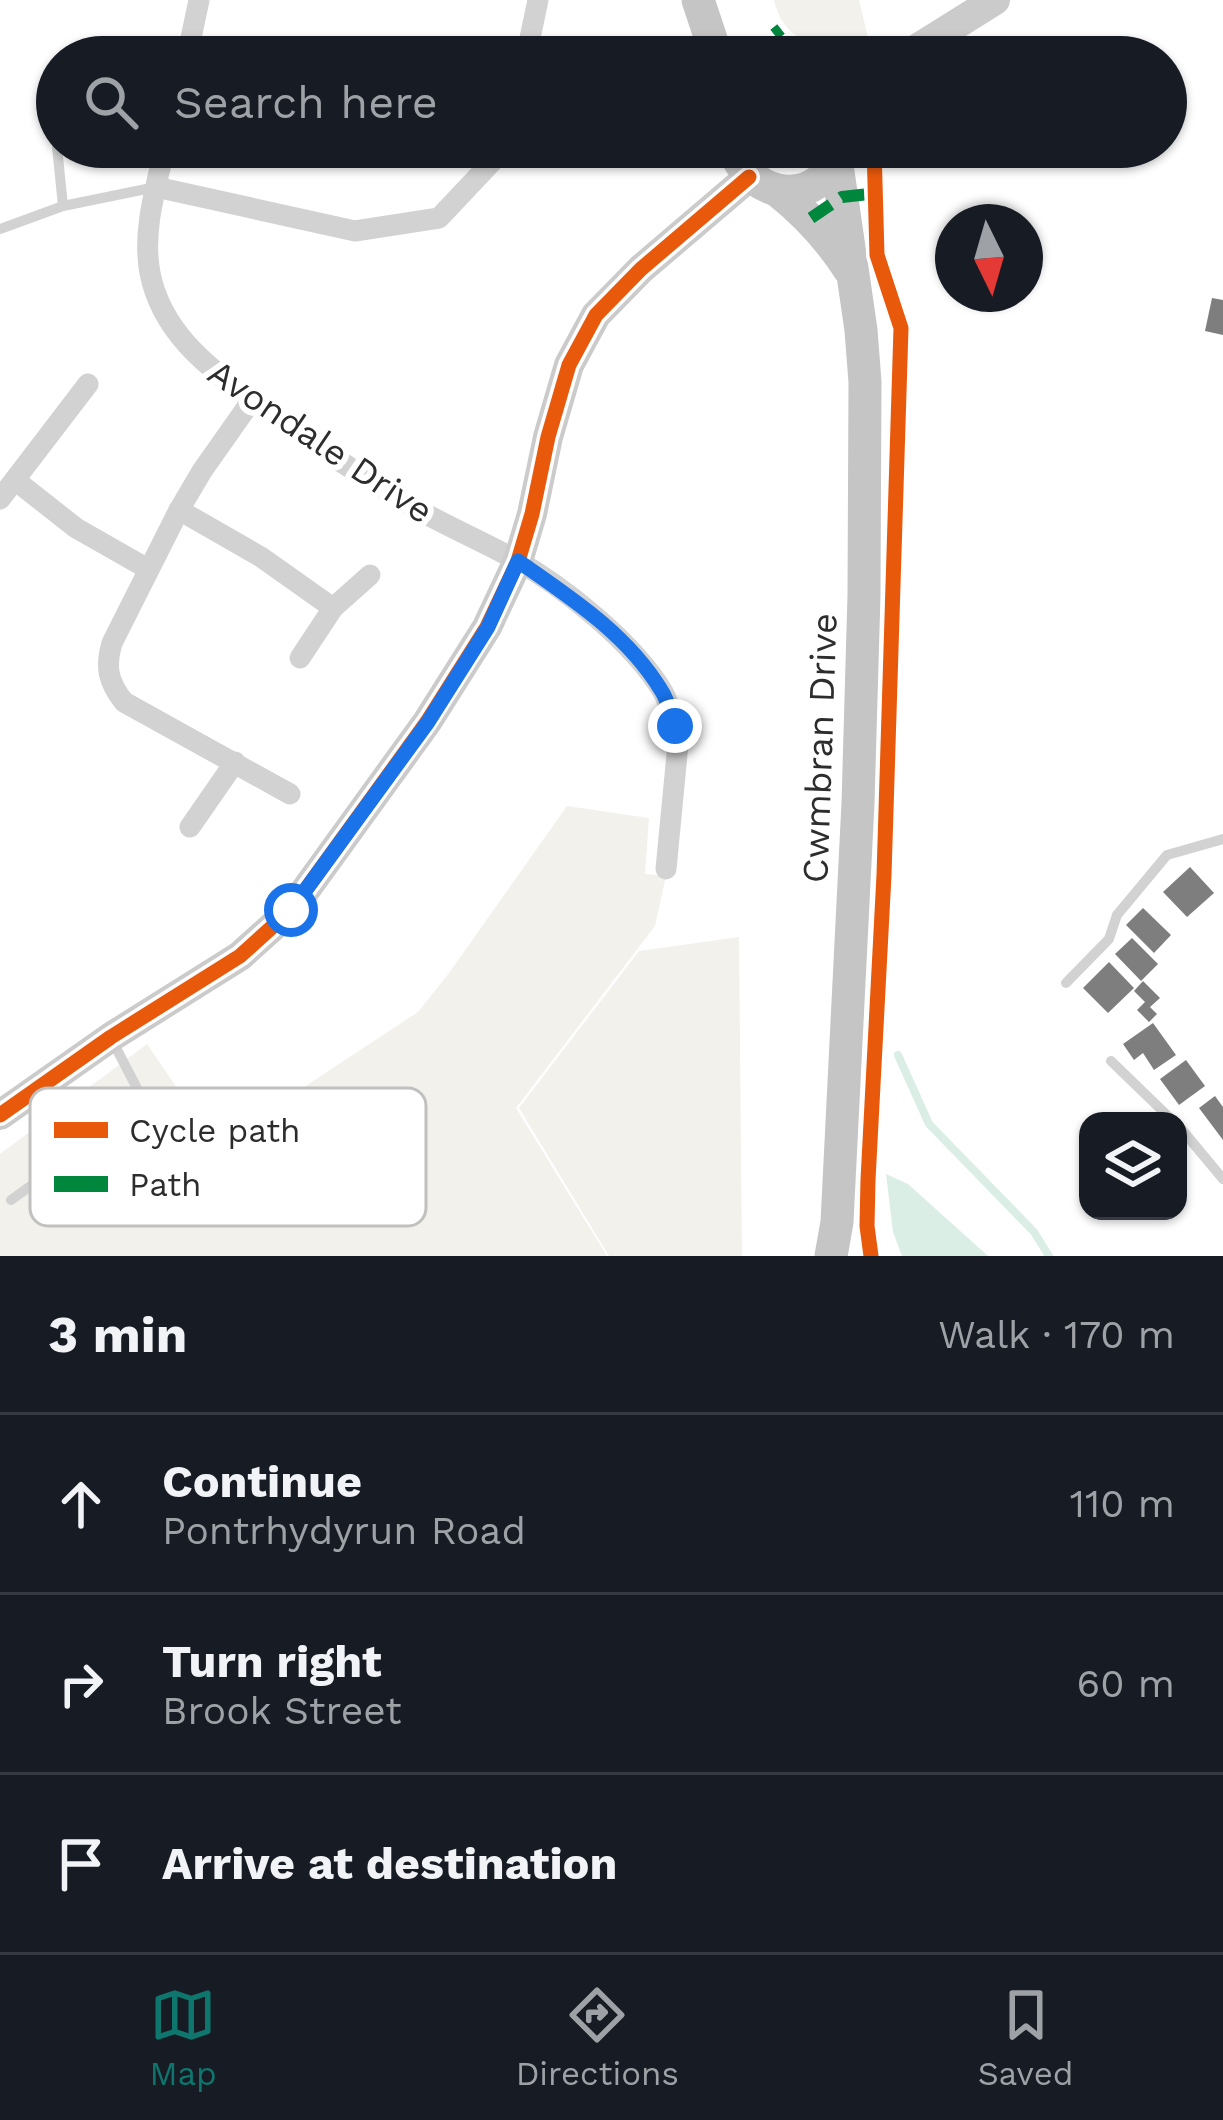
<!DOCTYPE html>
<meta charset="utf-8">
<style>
:root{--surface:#171b24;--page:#242831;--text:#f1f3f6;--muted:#9ea1a6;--line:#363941;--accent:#0f766e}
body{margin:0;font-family:"Work Sans",sans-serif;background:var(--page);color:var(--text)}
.controls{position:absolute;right:36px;bottom:36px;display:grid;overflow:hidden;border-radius:24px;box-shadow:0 3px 9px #0004}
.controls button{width:108px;height:108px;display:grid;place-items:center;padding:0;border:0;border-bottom:3px solid var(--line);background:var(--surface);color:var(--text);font:60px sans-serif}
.compass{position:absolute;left:935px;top:204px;width:108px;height:108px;border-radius:50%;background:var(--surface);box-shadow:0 3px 9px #0004;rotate:175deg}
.stop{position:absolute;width:36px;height:36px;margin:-27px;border:9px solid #1a73e8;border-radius:50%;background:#fff}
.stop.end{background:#1a73e8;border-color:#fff;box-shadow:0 3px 12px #0008}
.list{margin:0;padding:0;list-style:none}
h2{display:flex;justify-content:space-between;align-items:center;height:156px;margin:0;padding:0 48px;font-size:51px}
h2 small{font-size:39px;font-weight:400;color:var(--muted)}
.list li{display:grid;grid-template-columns:78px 1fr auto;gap:36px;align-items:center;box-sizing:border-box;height:180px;padding:0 48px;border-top:3px solid var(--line)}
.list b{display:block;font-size:45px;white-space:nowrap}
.list p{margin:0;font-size:39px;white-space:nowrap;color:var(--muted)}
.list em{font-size:39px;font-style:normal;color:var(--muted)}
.icon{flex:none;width:66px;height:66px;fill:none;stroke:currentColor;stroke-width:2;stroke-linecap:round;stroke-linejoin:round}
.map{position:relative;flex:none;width:1223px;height:1256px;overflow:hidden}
.search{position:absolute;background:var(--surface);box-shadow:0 3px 9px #0004;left:36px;right:36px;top:36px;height:132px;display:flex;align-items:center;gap:30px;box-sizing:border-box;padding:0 42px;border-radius:66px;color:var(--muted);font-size:45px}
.sheet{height:696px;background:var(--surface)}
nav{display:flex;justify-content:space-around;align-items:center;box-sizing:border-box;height:168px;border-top:3px solid var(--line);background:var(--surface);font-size:33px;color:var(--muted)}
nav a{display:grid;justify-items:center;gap:6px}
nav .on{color:var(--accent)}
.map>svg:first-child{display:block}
</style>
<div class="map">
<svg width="1223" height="1256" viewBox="0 0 1223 1256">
<rect width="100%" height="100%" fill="#fff"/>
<!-- green -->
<g fill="#f3f1ec">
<path d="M 774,0 L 859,0 L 870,46 L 850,55 C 815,46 783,41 774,0 Z"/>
<polygon points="567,806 649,818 645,874 666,876 655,926 516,1108 607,1256 0,1256 0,1154 147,1044 216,1145 418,1012 449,973"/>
<polygon points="739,937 742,1256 609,1256 519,1108 639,951"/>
</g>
<!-- water -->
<polygon fill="#daeee6" points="886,1174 908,1184 988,1256 902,1256 893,1232"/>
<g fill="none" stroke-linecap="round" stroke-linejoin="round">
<!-- stream -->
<polyline stroke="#daeee6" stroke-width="8" points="898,1055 929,1124 1034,1232 1049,1256"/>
</g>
<!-- building -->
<g fill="#7e7e7e">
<polygon points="1212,298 1223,300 1223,335 1205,331"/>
<polygon points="1190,867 1214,893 1187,917 1163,892"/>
<polygon points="1143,908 1171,935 1154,953 1126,925"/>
<polygon points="1132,938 1158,964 1141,981 1115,954"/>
<polygon points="1109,962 1134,988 1108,1013 1083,988"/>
<polygon points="1143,981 1160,998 1150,1007 1157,1014 1149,1022 1137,1010 1145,1002 1134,991"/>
<polygon points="1153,1023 1176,1055 1154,1070 1143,1053 1134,1060 1123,1044"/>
<polygon points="1186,1060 1205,1086 1179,1105 1160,1079"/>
<polygon points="1215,1096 1223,1107 1223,1140 1199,1108"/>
</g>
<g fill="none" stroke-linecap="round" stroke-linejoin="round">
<!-- lane -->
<g stroke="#d2d2d2" stroke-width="10">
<polyline points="54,113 57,145"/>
<polyline points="57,147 63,206 156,187"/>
<polyline points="0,229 63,206"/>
<polyline points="1066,983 1109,939 1117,915 1167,855 1223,839"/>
<polyline points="1111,1061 1173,1121"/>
<polyline points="1178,1125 1223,1179"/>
<polyline points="11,1200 137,1110 141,1096 112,1040"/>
</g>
<!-- street -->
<g stroke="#d2d2d2" stroke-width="21">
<polyline points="187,57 199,0"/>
<polyline points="526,57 538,0"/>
<path d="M 165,147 C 156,187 142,231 150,273 C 161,330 205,365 249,398 C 303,438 359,475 417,509 C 448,527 482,541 514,559 C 563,586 634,643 663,692 C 671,707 675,727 678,744 L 666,869"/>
<polyline points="156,187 355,231 439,218 506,147"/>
<path d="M 252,400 L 202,471 L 179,510 L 112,643 C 105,667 108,682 124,702 L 290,794"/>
<polyline points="15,480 76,528 148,569"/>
<polyline points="0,499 88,384"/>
<polyline points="179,510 261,557 333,608"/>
<polyline points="300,658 333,608 370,575"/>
<polyline points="190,827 235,762"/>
</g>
<!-- secondary -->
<g stroke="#cbcbcb" stroke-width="30">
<polyline points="904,57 995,0"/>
<polyline points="0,1115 111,1037 240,956 291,910 427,722 487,627 518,561 532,514 548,437 569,365 596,315 641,269 749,177"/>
</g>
<!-- primary -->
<g stroke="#c5c5c5" stroke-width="33">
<polyline points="698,0 717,57"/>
<path d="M 733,147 C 751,202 823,209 839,149"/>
<path d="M 778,191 C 807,214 829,238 849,269"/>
<polyline points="831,1256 837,1222 858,803 864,595 865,382 861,330 836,158"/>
</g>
<!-- quiet -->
<g stroke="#00873e" stroke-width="12" stroke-dasharray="24 12" stroke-linecap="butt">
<polyline points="914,51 920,57"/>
<polyline points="746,57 781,29"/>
<polyline points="811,218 842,197 877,193"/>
</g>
<!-- cycleway casing -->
<g stroke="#fff" stroke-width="22">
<g id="cycleway">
<polyline points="0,1115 111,1037 240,956 291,910 427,722 487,627 518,561 532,514 548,437 569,365 596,315 641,269 749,177"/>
<polyline points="871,1256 867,1226 868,1180 884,875 901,328 877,255 874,147"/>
</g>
</g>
<!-- cycleway -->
<use href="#cycleway" stroke="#e8590c" stroke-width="15"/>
</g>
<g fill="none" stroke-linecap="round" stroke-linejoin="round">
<!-- route -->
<path stroke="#1a73e8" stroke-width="15" d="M 291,910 L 428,722 L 488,627 L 518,561 C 571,598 627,634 661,690 C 668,700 671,714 675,726"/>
</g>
<g text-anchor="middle" stroke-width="12" stroke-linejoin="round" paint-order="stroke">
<!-- street labels -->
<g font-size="36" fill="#2d2d2d" stroke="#fff">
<text transform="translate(321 441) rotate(34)" y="13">Avondale Drive</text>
<text transform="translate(819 748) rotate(-88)" y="13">Cwmbran Drive</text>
</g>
</g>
<!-- legend -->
<rect x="30" y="1088" width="396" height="138" rx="18" fill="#fff" stroke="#c0c0c0" stroke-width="3"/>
<rect x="54" y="1122" width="54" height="16" fill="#e8590c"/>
<rect x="54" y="1176" width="54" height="16" fill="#00873e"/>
<g font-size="33" fill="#2d2d2d">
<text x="129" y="1142">Cycle path</text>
<text x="129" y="1196">Path</text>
</g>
</svg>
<div class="controls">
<button><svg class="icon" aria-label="layers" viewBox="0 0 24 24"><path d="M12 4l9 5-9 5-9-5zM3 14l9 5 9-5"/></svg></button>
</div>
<svg class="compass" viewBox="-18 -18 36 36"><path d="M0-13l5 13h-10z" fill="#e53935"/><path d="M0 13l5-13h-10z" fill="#9ea1a6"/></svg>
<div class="stop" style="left:291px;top:910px"></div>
<div class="stop end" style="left:675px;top:726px"></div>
<div class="search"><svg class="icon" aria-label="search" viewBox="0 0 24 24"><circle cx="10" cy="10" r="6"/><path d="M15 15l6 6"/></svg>Search here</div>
</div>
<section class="sheet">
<h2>3 min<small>Walk · 170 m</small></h2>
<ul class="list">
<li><svg class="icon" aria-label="ahead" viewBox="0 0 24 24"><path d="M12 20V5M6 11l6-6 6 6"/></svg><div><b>Continue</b><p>Pontrhydyrun Road</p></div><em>110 m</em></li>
<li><svg class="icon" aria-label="right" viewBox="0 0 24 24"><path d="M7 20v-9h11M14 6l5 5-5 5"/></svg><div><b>Turn right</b><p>Brook Street</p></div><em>60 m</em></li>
<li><svg class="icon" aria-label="arrive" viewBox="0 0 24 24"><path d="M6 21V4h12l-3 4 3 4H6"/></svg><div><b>Arrive at destination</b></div></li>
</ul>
</section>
<nav>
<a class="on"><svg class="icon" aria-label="map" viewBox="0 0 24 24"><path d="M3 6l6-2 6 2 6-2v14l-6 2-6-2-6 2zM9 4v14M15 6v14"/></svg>Map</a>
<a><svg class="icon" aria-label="directions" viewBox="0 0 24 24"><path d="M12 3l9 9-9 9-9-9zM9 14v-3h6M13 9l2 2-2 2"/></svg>Directions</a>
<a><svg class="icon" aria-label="saved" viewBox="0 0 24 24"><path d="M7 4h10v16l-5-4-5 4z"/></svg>Saved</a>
</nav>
